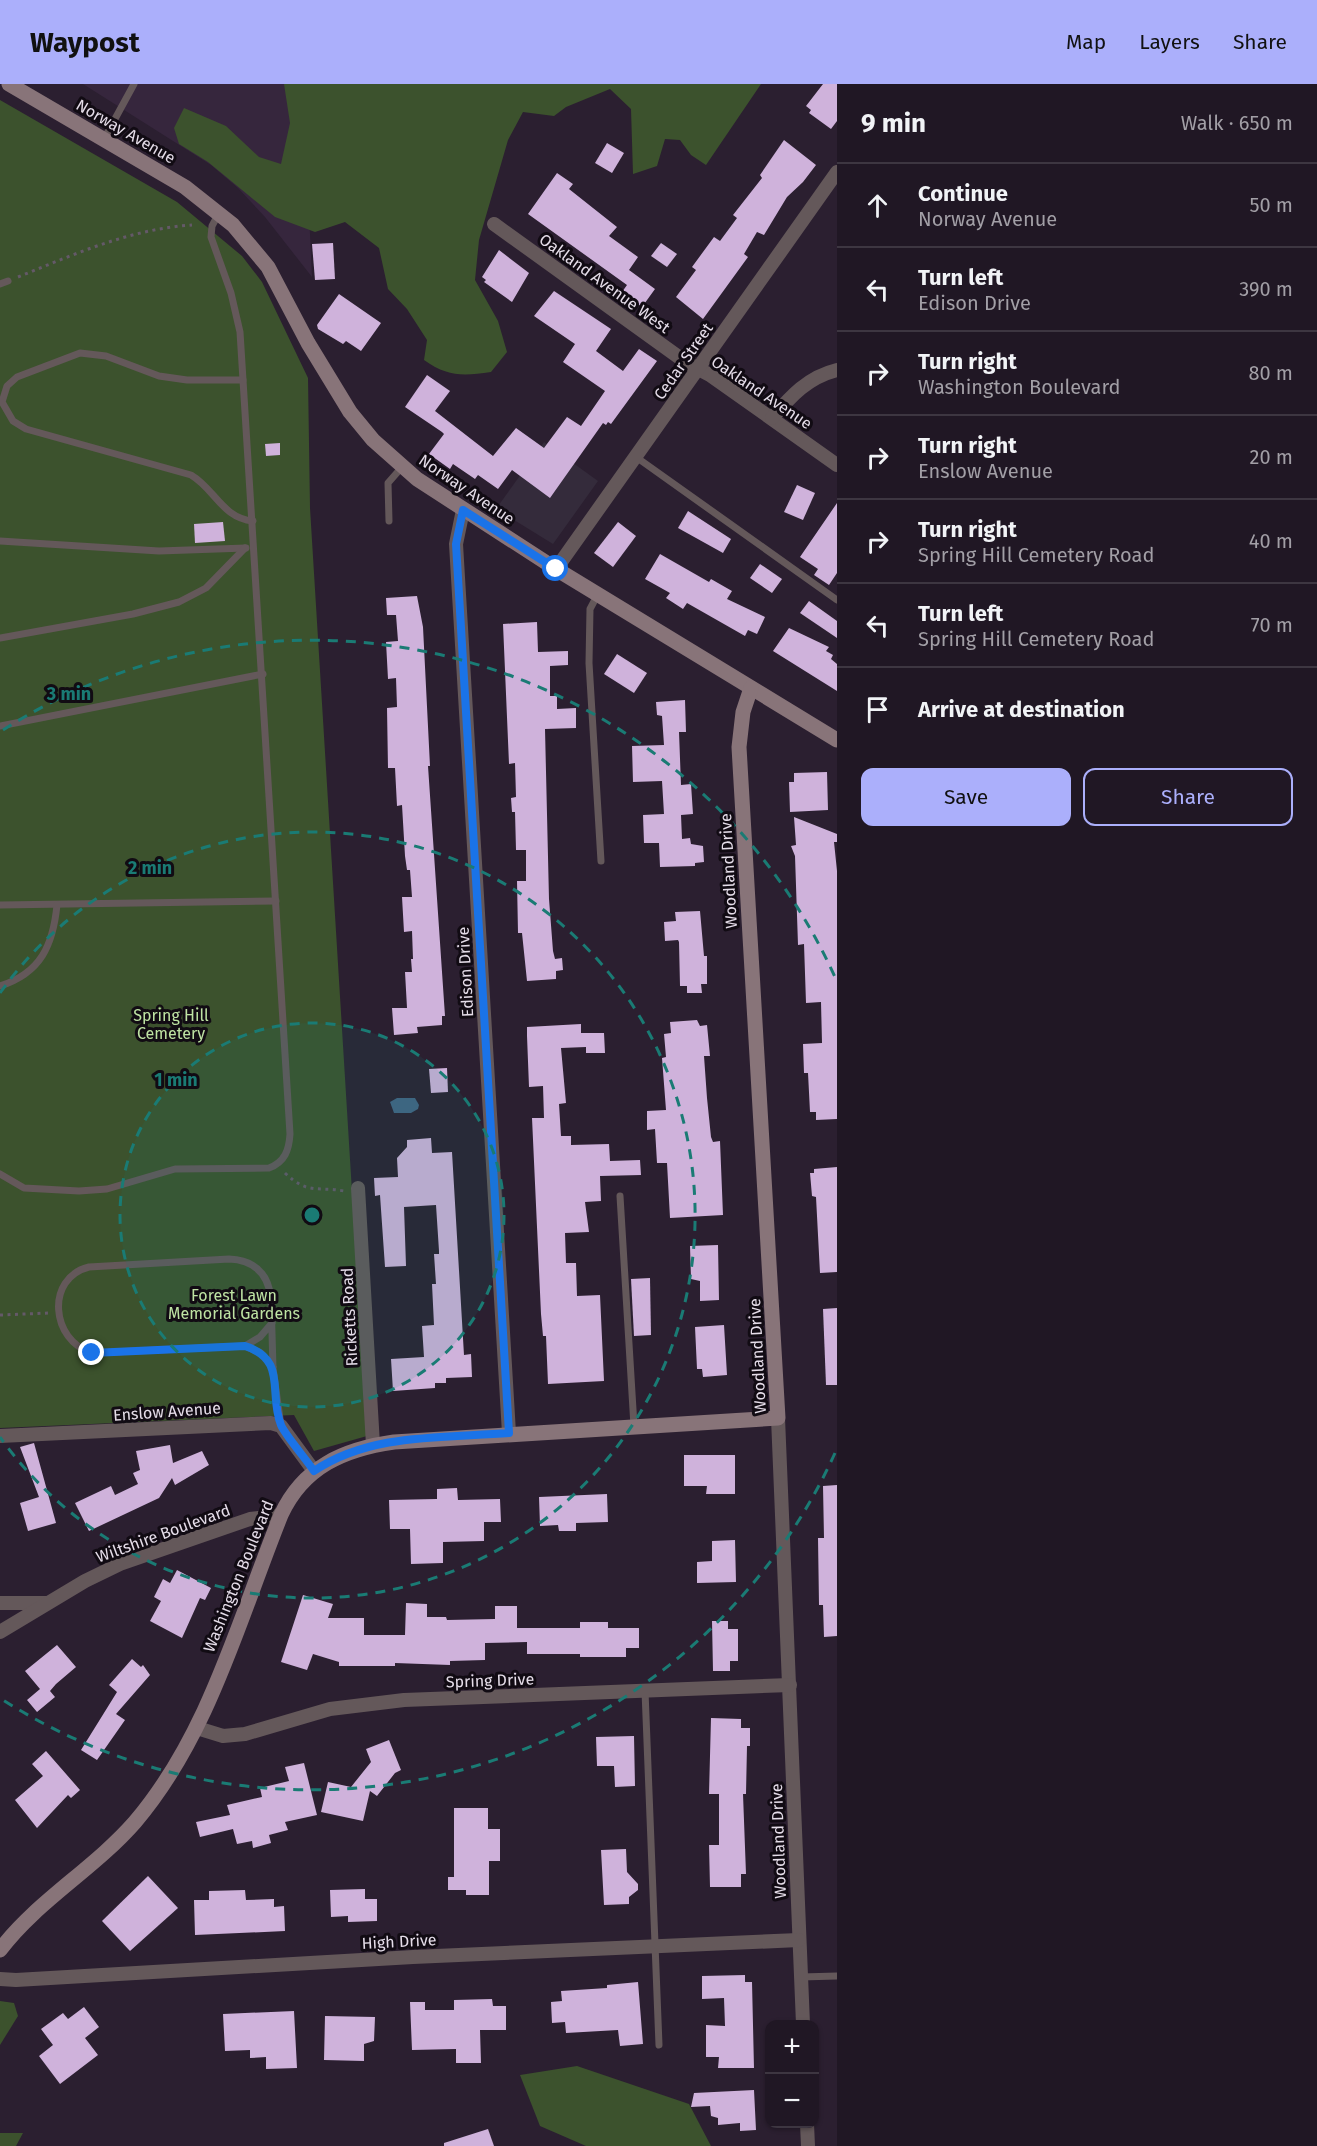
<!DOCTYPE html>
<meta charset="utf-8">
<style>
:root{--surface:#201724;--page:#28202c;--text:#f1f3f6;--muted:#a29fa6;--line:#3d3641;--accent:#abaffb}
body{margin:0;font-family:"Fira Sans",sans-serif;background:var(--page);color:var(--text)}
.controls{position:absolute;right:18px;bottom:18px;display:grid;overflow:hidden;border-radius:12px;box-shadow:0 2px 4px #0004}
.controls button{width:54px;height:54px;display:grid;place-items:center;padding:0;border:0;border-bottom:2px solid var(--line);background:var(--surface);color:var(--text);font:30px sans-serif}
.stop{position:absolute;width:18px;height:18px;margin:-14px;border:4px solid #1a73e8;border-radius:50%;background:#fff}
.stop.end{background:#1a73e8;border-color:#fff;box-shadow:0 2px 6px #0008}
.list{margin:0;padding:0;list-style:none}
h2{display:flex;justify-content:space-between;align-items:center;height:78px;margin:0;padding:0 24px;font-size:26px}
h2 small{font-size:20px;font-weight:400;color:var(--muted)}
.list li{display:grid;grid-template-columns:39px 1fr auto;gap:18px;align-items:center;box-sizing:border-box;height:84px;padding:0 24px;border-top:2px solid var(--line)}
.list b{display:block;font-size:22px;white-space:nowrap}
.list p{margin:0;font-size:20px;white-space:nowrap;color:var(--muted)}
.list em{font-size:20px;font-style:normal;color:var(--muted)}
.actions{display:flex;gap:12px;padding:18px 24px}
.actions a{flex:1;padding:14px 0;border:2px solid var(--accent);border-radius:12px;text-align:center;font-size:21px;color:var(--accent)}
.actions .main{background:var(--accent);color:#111}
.icon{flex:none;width:33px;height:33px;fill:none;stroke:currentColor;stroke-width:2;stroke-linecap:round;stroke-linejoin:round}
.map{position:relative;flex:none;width:837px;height:2062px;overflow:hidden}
header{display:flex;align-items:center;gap:36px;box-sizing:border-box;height:84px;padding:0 30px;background:var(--accent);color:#111}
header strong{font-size:28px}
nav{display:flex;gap:33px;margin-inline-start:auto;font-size:21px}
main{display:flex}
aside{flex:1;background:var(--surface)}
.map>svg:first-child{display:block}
</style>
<header>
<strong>Waypost</strong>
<nav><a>Map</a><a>Layers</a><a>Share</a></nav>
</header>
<main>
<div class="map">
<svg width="837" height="2062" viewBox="0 0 837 2062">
<rect width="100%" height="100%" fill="#2b1f30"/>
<!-- commercial -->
<polygon fill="#342b3b" points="544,358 598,397 553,460 496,425"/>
<!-- built -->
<polygon fill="#36263d" points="83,0 303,0 312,193 265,133 238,104 211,81"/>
<!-- green -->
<g fill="#3c522d">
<path d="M 284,0 L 761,0 L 706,81 L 691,71 L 680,56 L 665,55 L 657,82 L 633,90 L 631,25 L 610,5 L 566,23 L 554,32 L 523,28 L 508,56 L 479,156 L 475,196 L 498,237 L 507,268 L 491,288 C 463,292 448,293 424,276 L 427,256 L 407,225 L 388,205 L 379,164 L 345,138 L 315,148 L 275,133 L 208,78 L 179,60 L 174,44 L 184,24 L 226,42 L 259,73 L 281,80 L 290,39 Z"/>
<polygon points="0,16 177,118 242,172 262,198 308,294 310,424 367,1352 314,1367 294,1331 0,1344"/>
<polygon points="0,1917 14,1919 18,1932 0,1961"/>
<polygon points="577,1982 689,2020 711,2062 586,2062 540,2042 520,1991"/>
<polygon points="0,2049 23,2049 16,2062 0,2062"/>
</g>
<!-- water -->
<polygon fill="#426383" points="397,1014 415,1014 419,1021 418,1025 411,1029 394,1029 390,1018"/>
<!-- building -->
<g fill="#cfb2db">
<polygon points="823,0 837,0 837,37 831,45 809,29 811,26 806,22"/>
<polygon points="784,56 816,81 803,98 787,113 764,151 757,148 744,170 748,173 703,235 676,213 696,186 692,183 714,153 720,157 737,134 733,131 762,94 760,91"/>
<polygon points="607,59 624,69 612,89 595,79"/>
<polygon points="557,89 573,100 569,105 617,143 609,152 638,173 629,186 655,205 642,223 622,208 627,201 528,130"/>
<polygon points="333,159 335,195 315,196 312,160"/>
<polygon points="661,159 677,170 667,183 651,172"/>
<polygon points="499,166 529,189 512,218 484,198 486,196 482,193"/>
<polygon points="554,207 611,245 596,267 623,287 639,265 657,277 611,340 608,338 606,341 603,339 550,414 512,386 498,405 478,391 475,395 453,380 450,385 429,370 444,350 442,348 405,323 427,291 450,307 435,327 493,372 516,344 544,364 567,333 581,342 605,307 563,278 575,260 534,232"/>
<polygon points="339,210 381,239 361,267 346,257 343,260 318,245 317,241"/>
<polygon points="280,359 280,371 266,372 265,360"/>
<polygon points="797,401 815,409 803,436 784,428"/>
<polygon points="837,419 837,489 829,501 814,491 818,485 800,473"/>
<polygon points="688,427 731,455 723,469 678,444"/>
<polygon points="223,438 225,457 195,459 194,440"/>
<polygon points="618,438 636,452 613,483 594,469"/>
<polygon points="660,470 709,498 711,495 732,507 727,515 765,533 757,550 748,546 745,552 687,519 683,525 666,514 670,509 645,495"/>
<polygon points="760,480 782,495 772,509 750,494"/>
<polygon points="417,512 423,543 430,682 428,682 445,932 442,932 442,941 417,943 418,949 394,951 392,924 407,924 405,888 412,888 411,875 413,875 412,847 404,848 402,813 412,813 410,786 407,786 405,772 402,721 397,722 395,684 388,684 387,624 397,623 396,594 388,595 386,558 398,557 396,531 387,531 386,514"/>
<polygon points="809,517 837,537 837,554 800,529"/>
<polygon points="537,538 538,568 568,567 568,581 550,582 550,612 557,612 557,625 576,624 576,644 545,645 549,815 553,867 555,875 562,874 563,886 556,887 556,895 527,897 522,849 518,849 517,797 526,797 526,766 516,766 515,728 512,728 511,714 516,713 515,679 509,680 503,540"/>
<polygon points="789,544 829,563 826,567 833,571 831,575 837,580 837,607 773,567"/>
<polygon points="617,570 647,589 634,609 604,590"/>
<polygon points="685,616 686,648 679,648 681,701 691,700 693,730 681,731 682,755 690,754 691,760 703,762 704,778 695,779 695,782 660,783 659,759 644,759 643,731 664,730 662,697 633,698 632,662 664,661 662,632 657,631 656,618"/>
<polygon points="827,688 828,726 790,728 789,698 794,698 794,689"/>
<polygon points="794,733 837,750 837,758 834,758 837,787 837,1035 816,1036 816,1028 810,1028 808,989 804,989 803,960 822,959 821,918 806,919 804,860 798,861 795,772 791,762 796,761"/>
<polygon points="700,827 704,872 707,872 707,900 701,900 702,909 687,909 687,902 680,902 679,858 678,856 665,857 664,838 676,837 675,828"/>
<polygon points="697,936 700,942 707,941 710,972 704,972 707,1014 711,1053 713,1058 720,1057 723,1131 670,1134 667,1079 657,1079 655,1045 647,1046 647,1027 666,1026 662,974 666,973 664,950 671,949 670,938"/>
<polygon points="581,940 581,949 604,949 605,969 586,969 586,963 561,964 566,1019 559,1020 561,1052 571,1052 571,1061 609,1060 610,1077 640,1076 641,1091 600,1092 601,1117 585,1118 589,1148 565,1149 566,1179 576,1179 577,1212 600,1211 604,1297 548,1300 546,1252 543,1252 541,1230 532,1034 544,1034 543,1002 529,1003 527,952 527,943"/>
<polygon points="447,984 448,1008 431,1009 429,985"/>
<polygon points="431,1054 432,1069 452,1068 464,1271 471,1270 472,1293 446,1294 446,1299 435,1299 435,1304 393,1307 391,1275 424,1273 422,1242 434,1241 432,1200 436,1200 434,1170 439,1170 439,1167 436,1121 404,1123 406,1182 385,1183 380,1111 375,1112 374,1094 398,1093 397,1074 407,1063 407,1056"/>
<polygon points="837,1083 837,1188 820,1189 816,1113 812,1112 810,1089 814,1089 814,1085"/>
<polygon points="718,1161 719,1216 700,1217 700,1197 691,1195 690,1162"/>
<polygon points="650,1194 651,1251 634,1252 631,1195"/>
<polygon points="837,1224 837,1301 826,1301 823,1225"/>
<polygon points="724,1241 727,1291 703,1293 702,1285 697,1285 695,1243"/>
<polygon points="34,1359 56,1439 28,1447 20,1419 39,1413 20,1363"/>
<polygon points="170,1361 173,1379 202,1367 209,1381 175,1401 172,1394 159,1414 89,1447 75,1419 111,1402 115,1411 138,1400 133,1389 140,1386 136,1367"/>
<polygon points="684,1371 735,1371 735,1410 706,1410 707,1402 684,1402"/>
<polygon points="837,1401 837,1552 824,1553 823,1521 819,1521 818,1454 824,1454 823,1402"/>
<polygon points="457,1404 458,1416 500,1415 501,1438 484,1438 484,1457 443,1458 443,1479 411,1480 410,1445 390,1445 389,1416 437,1415 437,1405"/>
<polygon points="607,1410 608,1438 576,1439 576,1447 559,1447 558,1441 540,1442 539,1413"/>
<polygon points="735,1456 736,1498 697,1499 697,1478 712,1477 712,1457"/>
<polygon points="177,1486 211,1504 205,1516 200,1514 182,1554 150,1537 161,1517 154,1513 163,1495 170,1499"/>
<polygon points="303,1511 333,1520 328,1534 364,1534 364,1551 405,1551 406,1519 427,1520 427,1533 446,1533 447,1536 495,1535 495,1522 517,1522 517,1544 580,1544 580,1538 608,1538 608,1544 639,1544 639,1564 626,1564 626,1573 580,1573 580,1570 527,1570 527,1558 485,1559 485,1576 450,1577 450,1581 395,1579 395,1582 339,1582 339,1578 313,1570 307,1586 281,1578"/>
<polygon points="712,1537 728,1537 728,1545 738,1545 738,1577 730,1577 730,1587 713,1587"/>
<polygon points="57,1561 76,1583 56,1600 50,1607 55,1613 37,1628 27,1616 40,1605 25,1587"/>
<polygon points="132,1575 141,1583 143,1581 150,1591 116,1630 125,1636 97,1676 81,1666 117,1608 109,1601"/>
<polygon points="711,1634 741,1635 741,1644 750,1644 750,1662 747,1662 746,1710 743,1710 746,1790 741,1790 741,1803 710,1803 709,1761 719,1761 719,1710 709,1710"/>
<polygon points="634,1652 635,1702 615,1703 614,1682 597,1682 596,1653"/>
<polygon points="389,1656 401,1686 395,1689 377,1712 370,1707 363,1737 321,1728 328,1698 351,1703 371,1678 366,1665"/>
<polygon points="46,1667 80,1706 71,1714 68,1711 37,1744 15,1716 43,1692 32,1680"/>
<polygon points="304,1679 317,1731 285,1738 288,1746 269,1751 271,1759 253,1764 252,1757 237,1760 233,1745 200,1753 196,1738 230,1731 227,1721 262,1713 260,1704 289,1697 285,1683"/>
<polygon points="454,1724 488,1724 488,1745 500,1745 500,1777 489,1777 489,1811 466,1811 466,1806 448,1806 448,1793 454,1793"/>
<polygon points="626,1765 627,1788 638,1800 638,1806 629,1813 629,1820 604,1821 601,1766"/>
<polygon points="148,1792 178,1824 130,1867 102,1837"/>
<polygon points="365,1805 365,1815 377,1815 377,1837 348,1838 348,1832 331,1833 330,1806"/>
<polygon points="245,1806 246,1816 274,1815 274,1823 284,1822 285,1847 195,1851 194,1816 209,1816 209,1807"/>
<polygon points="745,1891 745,1898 752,1898 754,1984 718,1984 719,1973 706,1973 706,1941 725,1942 724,1914 702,1915 702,1892"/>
<polygon points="638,1898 643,1960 620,1962 618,1946 566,1949 565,1938 552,1939 551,1918 562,1917 561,1907 607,1904 607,1901"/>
<polygon points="492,1915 493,1922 506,1922 506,1946 480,1946 481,1979 456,1979 456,1965 412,1966 410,1918 425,1918 425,1926 454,1926 454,1916"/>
<polygon points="84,1923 99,1943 85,1954 98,1971 60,2000 39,1972 53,1961 41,1945 63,1929 68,1935"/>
<polygon points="294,1927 297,1984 266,1985 266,1973 250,1974 250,1966 225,1967 223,1930"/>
<polygon points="325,1932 375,1933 374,1957 364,1960 364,1977 324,1976"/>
<polygon points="754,2006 756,2046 740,2047 740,2039 718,2041 718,2034 711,2032 710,2022 691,2023 694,2009"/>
<polygon points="488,2045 494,2062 444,2062 444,2059"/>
</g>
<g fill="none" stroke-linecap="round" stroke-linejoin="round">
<!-- path -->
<g stroke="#645968" stroke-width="3" stroke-dasharray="3 4.5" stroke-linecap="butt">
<path d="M 18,193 C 75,170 130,145 192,141"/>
<path d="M 285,1089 C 308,1111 316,1102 344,1107"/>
<polyline points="0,1231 49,1229"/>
</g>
<!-- lane -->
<g stroke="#64585a" stroke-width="7">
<polyline points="104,55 134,0"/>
<polyline points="0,200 8,197"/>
<path d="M 243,296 L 187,296 L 159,292 L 106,272 L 80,269 L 17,293 L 7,302 L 2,318 L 13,337 L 26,345 L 191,391 C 215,405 222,434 253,437"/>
<polyline points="636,373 837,516"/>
<polyline points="389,437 388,399 402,383"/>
<polyline points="0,457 159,467 246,464"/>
<polyline points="598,510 590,525 589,579 601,777"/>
<polyline points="0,554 133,530 179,518 206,504 245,464"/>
<polyline points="0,642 263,590"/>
<polyline points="0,821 276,817"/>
<path d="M 0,902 C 41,889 53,861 57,821"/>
<path d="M 0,1090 L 24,1104 L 79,1107 L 107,1105 L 175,1085 L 269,1084 C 285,1078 289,1066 290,1050 L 240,248 L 231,209 L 211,153 L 212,142 L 219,129"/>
<polyline points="620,1112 634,1342"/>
<path d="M 272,1239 L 260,1253 L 245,1262 L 92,1269 C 51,1257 45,1194 89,1183 L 229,1175 C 254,1176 268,1189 271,1214 L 273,1284 L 281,1342"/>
<polyline points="245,1262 261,1269 273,1283"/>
<polyline points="645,1607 659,1961"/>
<polyline points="801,1893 837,1892"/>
</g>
<!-- street -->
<g stroke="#64585a" stroke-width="14">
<polyline points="494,140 687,279 710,291 837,381"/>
<path d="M 772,334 C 791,312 808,293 837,286"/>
<polyline points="463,426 456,460 509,1349"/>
<polyline points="556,485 837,88"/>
<polyline points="358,1104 373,1361"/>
<polyline points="778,1334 803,1940"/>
<polyline points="0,1352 271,1339 281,1342 314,1387"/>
<polyline points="0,1519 46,1519"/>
<polyline points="0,1548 85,1497 120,1480 250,1435 281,1431"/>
<polyline points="197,1644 223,1652 245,1650 330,1625 404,1616 790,1601"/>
<polyline points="0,1895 16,1896 413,1873 799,1856"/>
<polyline points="807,2040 808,2062"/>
</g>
<!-- secondary -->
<g stroke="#887479" stroke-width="15">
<polyline points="9,0 185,103 233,141 268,183 308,259 350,328 373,356 417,395 556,485 837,656"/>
<path d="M 0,1866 C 37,1817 94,1785 135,1738 C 209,1651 239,1535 281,1431 C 303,1383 344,1365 394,1358 L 778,1334 L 739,663 L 743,628 L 751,604"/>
</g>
</g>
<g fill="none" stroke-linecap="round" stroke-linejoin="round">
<!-- route -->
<path stroke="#1a73e8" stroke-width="8" d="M 92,1269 L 245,1262 C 288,1276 268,1309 281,1341 C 285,1351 306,1375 314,1387 C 370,1349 443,1354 509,1349 L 456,460 L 463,426 L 556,485"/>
</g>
<!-- distance rings -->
<circle cx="312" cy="1131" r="192" fill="#1a7b74" fill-opacity=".12"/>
<g fill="none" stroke="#1a7b74" stroke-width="3" stroke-dasharray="10 8">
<circle cx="312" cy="1131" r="192"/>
<path d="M0 909A383 383 0 1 1 0 1353"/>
<path d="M835 1369A575 575 0 0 1 3 1616M3 646A575 575 0 0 1 835 893"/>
</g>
<g text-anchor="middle" stroke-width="6" stroke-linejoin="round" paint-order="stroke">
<!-- street labels -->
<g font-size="16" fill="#e5dde9" stroke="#110b13">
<text transform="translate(126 47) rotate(30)" y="6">Norway Avenue</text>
<text transform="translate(605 199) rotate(36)" y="6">Oakland Avenue West</text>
<text transform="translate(683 277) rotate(-55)" y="6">Cedar Street</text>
<text transform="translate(762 308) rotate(34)" y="6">Oakland Avenue</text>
<text transform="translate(467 405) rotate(34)" y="6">Norway Avenue</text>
<text transform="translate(728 787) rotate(-93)" y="6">Woodland Drive</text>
<text transform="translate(465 888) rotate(-93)" y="6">Edison Drive</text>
<text transform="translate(349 1233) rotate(-93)" y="6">Ricketts Road</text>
<text transform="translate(757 1272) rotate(-93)" y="6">Woodland Drive</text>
<text transform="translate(167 1327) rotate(-4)" y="6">Enslow Avenue</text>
<text transform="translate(163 1449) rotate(-20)" y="6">Wiltshire Boulevard</text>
<text transform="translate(238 1492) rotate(-68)" y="6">Washington Boulevard</text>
<text transform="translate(490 1596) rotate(-2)" y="6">Spring Drive</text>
<text transform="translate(778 1757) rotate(-92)" y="6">Woodland Drive</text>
<text transform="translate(399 1857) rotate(-3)" y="6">High Drive</text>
</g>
<!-- park labels -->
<g font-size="16" fill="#bee3a3" stroke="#110b13">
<text x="171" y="937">Spring Hill<tspan x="171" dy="18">Cemetery</tspan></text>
<text x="234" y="1217">Forest Lawn<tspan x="234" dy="18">Memorial Gardens</tspan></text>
</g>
</g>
<circle cx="312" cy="1131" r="9" fill="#1a7b74" stroke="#110b13" stroke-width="3"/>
<g font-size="18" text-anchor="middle" font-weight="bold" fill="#1a7b74" stroke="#110b13" stroke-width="6" stroke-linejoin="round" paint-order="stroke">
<text x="69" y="616">3 min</text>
<text x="150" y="790">2 min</text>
<text x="176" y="1002">1 min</text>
</g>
</svg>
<div class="controls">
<button>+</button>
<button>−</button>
</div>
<div class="stop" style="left:556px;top:485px"></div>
<div class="stop end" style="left:92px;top:1269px"></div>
</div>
<aside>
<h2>9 min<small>Walk · 650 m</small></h2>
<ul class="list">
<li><svg class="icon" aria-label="ahead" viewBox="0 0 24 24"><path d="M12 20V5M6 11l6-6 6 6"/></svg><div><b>Continue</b><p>Norway Avenue</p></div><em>50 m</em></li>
<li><svg class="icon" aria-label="left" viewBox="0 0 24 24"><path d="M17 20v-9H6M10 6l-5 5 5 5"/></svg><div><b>Turn left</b><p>Edison Drive</p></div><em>390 m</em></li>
<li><svg class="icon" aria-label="right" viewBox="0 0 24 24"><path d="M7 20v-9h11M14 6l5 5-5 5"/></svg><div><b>Turn right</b><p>Washington Boulevard</p></div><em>80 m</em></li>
<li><svg class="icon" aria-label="right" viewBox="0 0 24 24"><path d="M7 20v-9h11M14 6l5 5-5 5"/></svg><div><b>Turn right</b><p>Enslow Avenue</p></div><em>20 m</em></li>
<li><svg class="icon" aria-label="right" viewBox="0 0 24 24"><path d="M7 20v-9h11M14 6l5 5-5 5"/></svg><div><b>Turn right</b><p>Spring Hill Cemetery Road</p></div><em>40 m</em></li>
<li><svg class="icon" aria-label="left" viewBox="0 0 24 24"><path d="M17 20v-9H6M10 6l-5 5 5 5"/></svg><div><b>Turn left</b><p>Spring Hill Cemetery Road</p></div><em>70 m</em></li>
<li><svg class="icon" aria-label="arrive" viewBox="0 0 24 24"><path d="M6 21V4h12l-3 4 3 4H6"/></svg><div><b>Arrive at destination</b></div></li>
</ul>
<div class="actions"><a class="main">Save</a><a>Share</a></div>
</aside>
</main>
